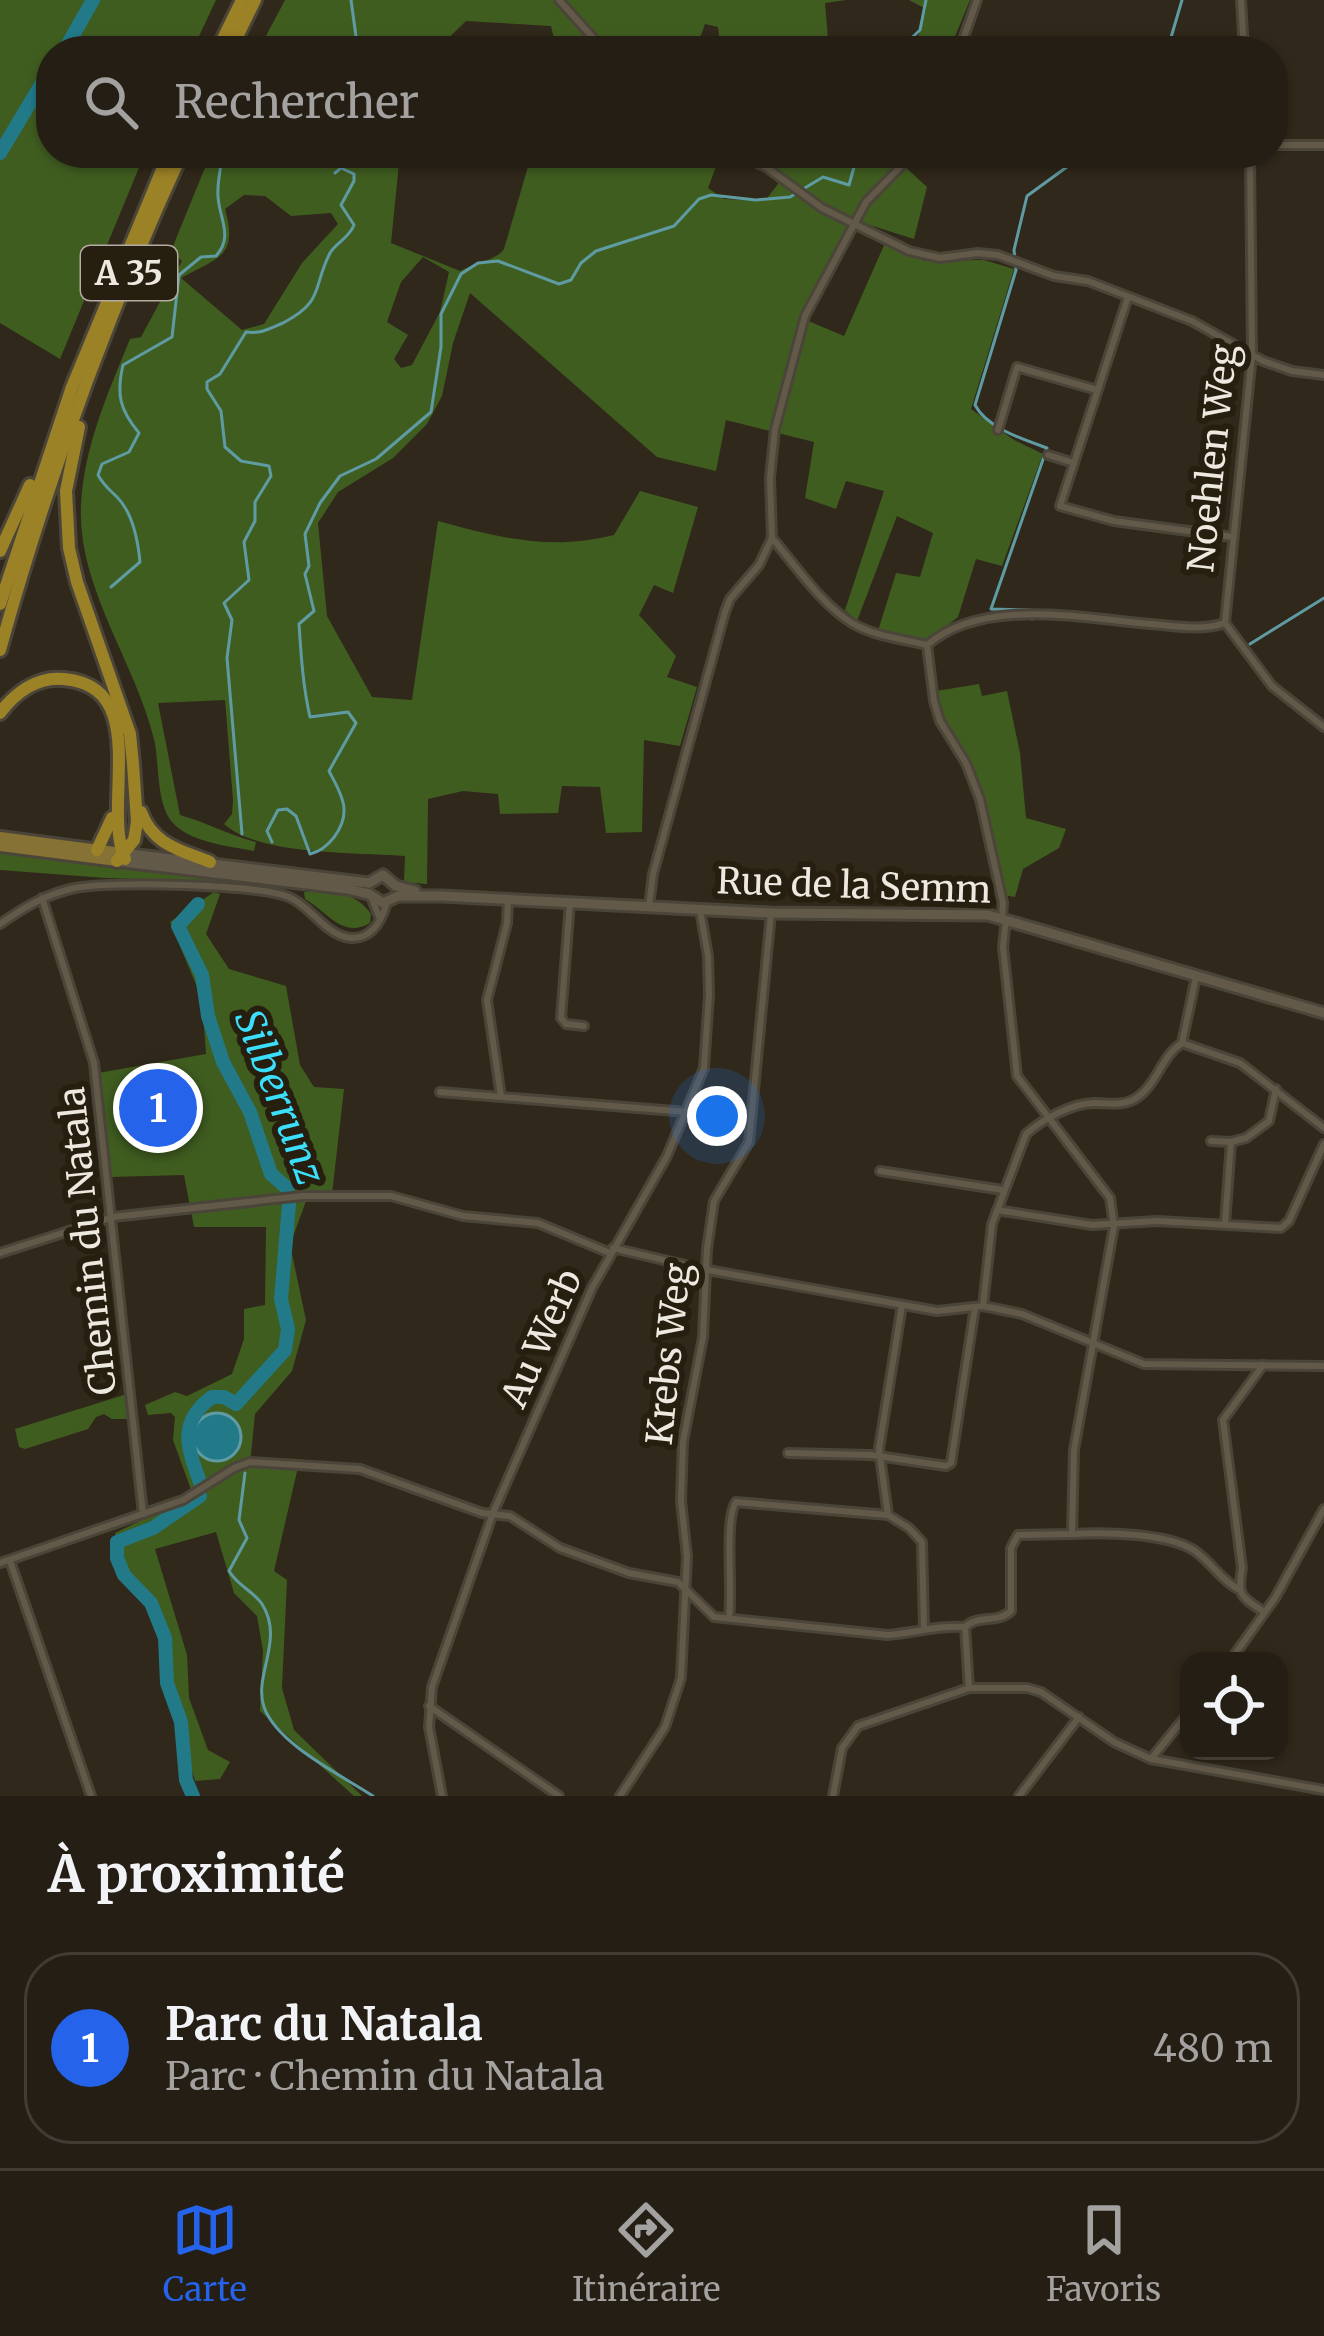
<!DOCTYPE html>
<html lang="fr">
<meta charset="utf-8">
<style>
:root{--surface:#241e14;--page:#302b22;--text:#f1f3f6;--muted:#a3a2a0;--line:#413c34;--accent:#2563eb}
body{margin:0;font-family:Merriweather,serif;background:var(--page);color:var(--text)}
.controls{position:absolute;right:36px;bottom:36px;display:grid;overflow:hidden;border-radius:24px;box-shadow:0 3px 9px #0004}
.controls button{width:108px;height:108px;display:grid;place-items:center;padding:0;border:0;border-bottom:3px solid var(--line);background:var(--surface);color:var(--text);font:60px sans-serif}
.you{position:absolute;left:717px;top:1116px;width:42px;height:42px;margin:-30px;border:9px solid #fff;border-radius:50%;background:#1a73e8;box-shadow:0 0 0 18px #1a73e833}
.badge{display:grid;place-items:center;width:78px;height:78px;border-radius:50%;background:var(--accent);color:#fff;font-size:39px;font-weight:700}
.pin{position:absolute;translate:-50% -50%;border:6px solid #fff;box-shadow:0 3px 12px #0006}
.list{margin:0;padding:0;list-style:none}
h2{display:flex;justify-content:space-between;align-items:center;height:156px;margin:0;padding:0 48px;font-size:51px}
h2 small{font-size:39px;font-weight:400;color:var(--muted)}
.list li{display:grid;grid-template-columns:78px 1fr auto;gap:36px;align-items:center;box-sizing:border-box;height:192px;margin:0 24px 24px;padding:0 24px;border:3px solid var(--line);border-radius:48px}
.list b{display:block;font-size:45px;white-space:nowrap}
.list p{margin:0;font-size:39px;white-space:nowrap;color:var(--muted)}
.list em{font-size:39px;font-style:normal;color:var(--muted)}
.icon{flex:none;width:66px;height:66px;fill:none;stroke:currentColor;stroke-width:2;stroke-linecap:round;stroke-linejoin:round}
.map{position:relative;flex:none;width:1324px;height:1796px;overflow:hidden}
.search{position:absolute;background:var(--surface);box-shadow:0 3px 9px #0004;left:36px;right:36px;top:36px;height:132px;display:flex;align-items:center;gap:30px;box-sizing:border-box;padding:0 42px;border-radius:48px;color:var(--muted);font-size:45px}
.sheet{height:372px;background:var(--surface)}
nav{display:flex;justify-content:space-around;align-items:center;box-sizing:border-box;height:168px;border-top:3px solid var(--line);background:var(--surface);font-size:33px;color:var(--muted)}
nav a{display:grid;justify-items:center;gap:6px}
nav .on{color:var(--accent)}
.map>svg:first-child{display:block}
</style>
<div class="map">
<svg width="1324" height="1796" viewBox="0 0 1324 1796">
<rect width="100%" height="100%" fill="#30281a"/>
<!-- green -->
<g fill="#405d20" fill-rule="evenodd">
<polygon points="0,0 216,0 192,51 51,51 51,153 145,153 60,359 0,323"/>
<polygon points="285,0 846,0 825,3 829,51 721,51 718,27 705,24 700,38 701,51 557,51 551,26 466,21 435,51 258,51"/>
<polygon points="909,0 970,0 949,51 914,51 926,9"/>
<path d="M 211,153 L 400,153 L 391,243 L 460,271 C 474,263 497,260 504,249 L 532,153 L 721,153 L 708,188 L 724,199 L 765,201 L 784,176 L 747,153 L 890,153 L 927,187 L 914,239 L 857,221 L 806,320 L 844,336 L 885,243 L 925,261 L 984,260 L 1014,269 L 971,409 L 1014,440 L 1043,454 L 1002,566 L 976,559 L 958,617 L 924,643 L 877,634 L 896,573 L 920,577 L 933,533 L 897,516 L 857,621 L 845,610 L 884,491 L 846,481 L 836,509 L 805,498 L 814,442 L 726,420 L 716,471 L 657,457 L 470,293 L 453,343 L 442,396 L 427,424 L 393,458 L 338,492 L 318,523 L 327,616 L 372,697 L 412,700 L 438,521 C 500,538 550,551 614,535 L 640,491 L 698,507 L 673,593 L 654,585 L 639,615 L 676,656 L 667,677 L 697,687 L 680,746 L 644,740 L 642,832 L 606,833 L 600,787 L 562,786 L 558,813 L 500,814 L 498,794 L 463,791 L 428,799 L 427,884 L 404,882 L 405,856 C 359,852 259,856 224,824 L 232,814 L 233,800 L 225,700 L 158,703 L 180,815 C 208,823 229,835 256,842 L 254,851 C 229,846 195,843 176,826 C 155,808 160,764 154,739 C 135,661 77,587 81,505 C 84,446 108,393 130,339 L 141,337 L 182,261 L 171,251 ZM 244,195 L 265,196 L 291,216 L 331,213 L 338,224 L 302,263 L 264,324 L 242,330 L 181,278 C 217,258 239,257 225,209 ZM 423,257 L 449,272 L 440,312 L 412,365 L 401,368 L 394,359 L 408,335 L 387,322 L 401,282 Z"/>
<path d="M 979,684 L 982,696 L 1007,691 L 1020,753 L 1026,818 L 1066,829 L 1059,848 L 1023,869 L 1015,897 L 996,894 C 988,852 980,812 964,772 C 953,745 936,721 930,692 Z"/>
<polygon points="0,853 238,882 106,878 0,870"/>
<polygon points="214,892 220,894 206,934 229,969 286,986 300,1065 314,1087 344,1089 332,1194 306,1201 290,1245 306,1320 292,1371 255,1414 250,1464 298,1467 274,1571 287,1580 282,1688 294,1730 362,1796 354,1796 260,1711 263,1651 257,1616 234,1593 216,1532 155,1549 187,1655 189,1698 208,1750 230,1762 220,1779 195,1781 166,1682 161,1614 131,1584 115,1533 193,1495 173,1440 175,1417 171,1413 148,1415 145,1405 175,1392 187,1396 232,1374 244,1339 244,1309 265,1305 266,1227 194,1227 184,1175 110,1177 98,1073 206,1054 202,999 170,922"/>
<path d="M 304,892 C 330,890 355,891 371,914 L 370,923 C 342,939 328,912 305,899 Z"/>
<polygon points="127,1394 130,1419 112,1419 104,1414 96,1417 88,1429 25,1449 19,1447 15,1429"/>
</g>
<!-- water -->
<circle fill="#227a89" stroke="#5f9ba3" stroke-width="3" cx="217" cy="1437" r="24"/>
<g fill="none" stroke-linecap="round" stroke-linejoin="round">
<!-- stream -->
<g stroke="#5f9ba3" stroke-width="3">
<polyline points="351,0 358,51"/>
<polyline points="898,51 920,30 926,0"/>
<polyline points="1167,51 1182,0"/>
<path d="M 111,587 L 140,562 C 138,541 133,513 117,497 C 109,489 104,486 98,475 L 102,464 L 129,452 L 139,433 C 120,410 116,395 123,365 L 172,337 L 179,275 L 201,257 L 216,256 C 234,236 219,219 218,196 C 217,182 221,166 223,153"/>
<path d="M 1032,619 L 1030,610 L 991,609 L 1047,448 C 1022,439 987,428 975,405 L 1016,270 L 1014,250 L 1027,196 L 1086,153"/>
<polyline points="1250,644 1324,598"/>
<path d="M 242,834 L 227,658 L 232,620 L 224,603 L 249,580 L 244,542 L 255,521 L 255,502 L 271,476 L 269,466 L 241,461 L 225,447 L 221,411 L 207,389 L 207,382 L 220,374 L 246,332 C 261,334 269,329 283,323 C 325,301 312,288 330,253 C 336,243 349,238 354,225 L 341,205 L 354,181 L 354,174 L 341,168 L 335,173"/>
<path d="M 272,842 L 267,831 L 278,810 L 287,809 L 296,816 L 310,854 C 328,850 345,828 344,809 C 344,797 334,781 329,771 L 356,723 L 348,712 L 310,717 C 303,687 301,655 299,624 L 314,611 L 305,574 L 309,566 L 305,534 L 320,503 L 340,476 L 376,459 L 431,412 L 441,347 L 441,314 L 461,274 L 478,263 L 498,261 L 559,284 L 571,280 L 581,263 L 596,251 L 674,226 L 699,199 L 711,195 L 756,200 L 790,197 L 823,177 L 849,185 L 858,153"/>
<path d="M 245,1473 L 239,1520 L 247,1538 L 229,1571 C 238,1586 253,1591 262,1604 C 285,1640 253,1675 264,1707 C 277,1744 341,1775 373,1796"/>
</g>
<!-- river -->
<g stroke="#227a89" stroke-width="14">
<polyline points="64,51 93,0"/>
<polyline points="0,153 51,68"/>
<path d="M 198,904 L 178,926 L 202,975 L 208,1016 L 223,1062 L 250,1112 L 271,1174 L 287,1188 L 289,1204 L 281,1299 L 288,1329 L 285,1350 L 236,1404 L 224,1397 L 212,1397 C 178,1422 187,1447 200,1482"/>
<polyline points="193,1796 186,1780 181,1722 167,1683 165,1638 151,1603 124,1575 117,1558 117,1542 153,1528 200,1496"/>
</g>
<!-- minor casing -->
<g stroke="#4b4539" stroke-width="12">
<g id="minor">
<polyline points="559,0 605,51"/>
<polyline points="1241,0 1244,51"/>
<polyline points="959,51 977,0"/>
<polyline points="1273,145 1324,145"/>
<polyline points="736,153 766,167 822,208 909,251 940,258 978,253 998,255 1054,276 1088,281 1192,321 1263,361 1292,371 1324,375"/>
<polyline points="1250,153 1252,355 1225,623 1272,686 1324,727"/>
<polyline points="998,430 1017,367 1097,390"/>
<polyline points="1048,455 1074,463 1060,506 1114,521 1233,537"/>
<polyline points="1074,463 1128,297"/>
<path d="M 772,538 C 796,566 820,603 852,623 C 873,636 903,639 927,645 L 934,701 L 940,721 L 966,763 L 980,799 L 1003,903 L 1002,918"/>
<path d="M 927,645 C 983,597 1081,618 1151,624 C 1175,626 1202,631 1225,623"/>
<polyline points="42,898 94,1063 143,1514"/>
<polyline points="372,899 380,919"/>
<polyline points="570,902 561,1018 566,1024 584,1026"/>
<polyline points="649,906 653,874 725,612 730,599 759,565 772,538 770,478 775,429 805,316 866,202 914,153"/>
<path d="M 0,924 C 23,908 46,894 75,888 C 110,881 257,884 289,897 C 311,906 326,936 351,938 C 372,939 382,920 387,902"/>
<polyline points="1182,1043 1240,1063 1324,1128"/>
<polyline points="440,1092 687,1112"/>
<polyline points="501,1097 487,1000 507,923 508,900"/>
<polyline points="1211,1141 1231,1142"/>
<polyline points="880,1171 1003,1190"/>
<polyline points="997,1210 1092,1225 1157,1221 1281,1228 1289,1221 1324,1144"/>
<polyline points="1225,1224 1231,1142 1246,1138 1269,1121 1276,1089"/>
<path d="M 613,1248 L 702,1269 L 937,1311 L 983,1306 L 992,1224 L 1026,1134 C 1043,1119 1072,1103 1095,1103 C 1108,1103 1121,1106 1133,1100 C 1157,1087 1160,1057 1182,1043 L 1196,977"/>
<polyline points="0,1253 113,1217 302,1196 391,1196 463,1216 538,1223 610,1253"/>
<polyline points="902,1305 879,1449 888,1515 909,1528 922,1542 924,1628"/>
<polyline points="983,1306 1022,1314 1144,1364 1324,1366"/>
<path d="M 1263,1365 L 1223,1420 L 1242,1568 C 1237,1597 1241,1596 1264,1612"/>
<polyline points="788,1453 871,1455 946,1466 951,1463 975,1307"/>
<path d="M 1073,1534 C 1104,1532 1169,1533 1195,1551 C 1211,1562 1221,1580 1238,1589"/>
<polyline points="10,1561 91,1796"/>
<path d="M 0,1563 L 183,1500 L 234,1468 L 250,1462 L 360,1469 L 482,1513 L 510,1516 L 560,1548 L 629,1573 L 678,1582 L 714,1617 L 888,1635 C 915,1633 937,1625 965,1627 L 969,1688"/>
<path d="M 729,1618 C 733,1592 724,1518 736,1502 L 888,1515"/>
<path d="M 965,1627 C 979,1614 997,1624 1011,1611 L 1011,1548 L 1018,1535 L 1072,1534 L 1074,1450 L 1114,1226 L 1110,1198 L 1017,1076 L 1003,947 L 1006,919"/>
<polyline points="1230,1661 1275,1598 1324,1509"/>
<polyline points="429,1706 559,1796"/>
<polyline points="1151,1759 1189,1712"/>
<polyline points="442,1796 429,1727 432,1687 493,1513 592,1288 667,1156 704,1068 709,995 708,956 700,910"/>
<polyline points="620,1796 665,1727 681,1678 687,1556 681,1501 683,1442 703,1337 707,1249 714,1201 749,1142 771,913"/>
<polyline points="833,1796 842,1748 858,1726 969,1688 1027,1688 1041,1692 1114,1742 1151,1759 1324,1790"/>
<polyline points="1019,1796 1079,1717"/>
</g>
</g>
<!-- secondary casing -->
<g stroke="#4b4539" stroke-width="15">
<g id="secondary">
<polyline points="122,853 369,883"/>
<polyline points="123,862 348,889 369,894 383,903 398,896 442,896 771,913 988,915 1324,1013"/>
<polyline points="369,883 383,875 396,886 415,891"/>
</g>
</g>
<!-- primary casing -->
<g stroke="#4b4539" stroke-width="16">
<g id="primary">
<polyline points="0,837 122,853"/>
<polyline points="0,846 117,861"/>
</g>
</g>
<!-- motorway casing -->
<g stroke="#4b4539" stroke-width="18">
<g id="motorway">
<polyline points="217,51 242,0"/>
<polyline points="230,51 255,0"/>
<polyline points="79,427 66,491 69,548 77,582 130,734 133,764 137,822 134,840 117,861"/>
<polyline points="0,551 30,485"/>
<polyline points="0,604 72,387 169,153"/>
<path d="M 0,650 C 47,480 108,313 182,153"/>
<path d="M 0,713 C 15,693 37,676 64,679 C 153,687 101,806 125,859"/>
<path d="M 141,812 C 153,845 180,850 210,862"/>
<polyline points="97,850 112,818"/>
</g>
</g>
<!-- minor -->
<use href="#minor" stroke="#625949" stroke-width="6"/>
<!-- secondary -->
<use href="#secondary" stroke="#625949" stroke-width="9"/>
<!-- primary -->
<use href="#primary" stroke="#857234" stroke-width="10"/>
<!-- motorway -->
<use href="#motorway" stroke="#9c8226" stroke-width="12"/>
</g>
<g text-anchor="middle" stroke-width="12" stroke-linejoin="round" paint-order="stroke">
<!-- shield labels -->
<rect fill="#261f10" stroke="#b2aca2" stroke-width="3" x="81" y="246" width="96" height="54" rx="9"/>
<g font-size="33" font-weight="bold" fill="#eee9e0">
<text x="129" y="285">A 35</text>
</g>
<!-- street labels -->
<g font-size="36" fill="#eee9e0" stroke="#261f10">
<text transform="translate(1212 458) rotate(-84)" y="13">Noehlen Weg</text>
<text transform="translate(854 885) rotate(2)" y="13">Rue de la Semm</text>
<text transform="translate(87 1241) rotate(-96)" y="13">Chemin du Natala</text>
<text transform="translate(541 1338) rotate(-66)" y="13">Au Werb</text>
<text transform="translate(668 1354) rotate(-84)" y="13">Krebs Weg</text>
</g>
<!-- water labels -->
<g font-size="39" font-style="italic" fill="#3bdffc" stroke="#261f10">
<text transform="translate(280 1097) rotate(69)" y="14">Silberrunz</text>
</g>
</g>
</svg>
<div class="controls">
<button><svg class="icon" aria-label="locate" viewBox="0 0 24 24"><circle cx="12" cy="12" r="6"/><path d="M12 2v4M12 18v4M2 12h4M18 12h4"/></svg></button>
</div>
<div class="you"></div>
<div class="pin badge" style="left:158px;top:1108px">1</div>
<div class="search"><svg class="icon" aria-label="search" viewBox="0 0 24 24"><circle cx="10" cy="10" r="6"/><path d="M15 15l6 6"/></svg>Rechercher</div>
</div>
<section class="sheet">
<h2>À proximité<small></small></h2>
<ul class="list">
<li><span class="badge">1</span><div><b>Parc du Natala</b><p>Parc · Chemin du Natala</p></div><em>480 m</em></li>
</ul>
</section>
<nav>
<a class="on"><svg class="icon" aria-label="map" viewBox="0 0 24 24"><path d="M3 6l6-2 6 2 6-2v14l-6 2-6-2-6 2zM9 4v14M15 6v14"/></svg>Carte</a>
<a><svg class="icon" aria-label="directions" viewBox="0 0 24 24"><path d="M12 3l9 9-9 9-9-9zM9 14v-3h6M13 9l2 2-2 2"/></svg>Itinéraire</a>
<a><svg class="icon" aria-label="saved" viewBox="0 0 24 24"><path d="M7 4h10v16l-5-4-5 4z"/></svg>Favoris</a>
</nav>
